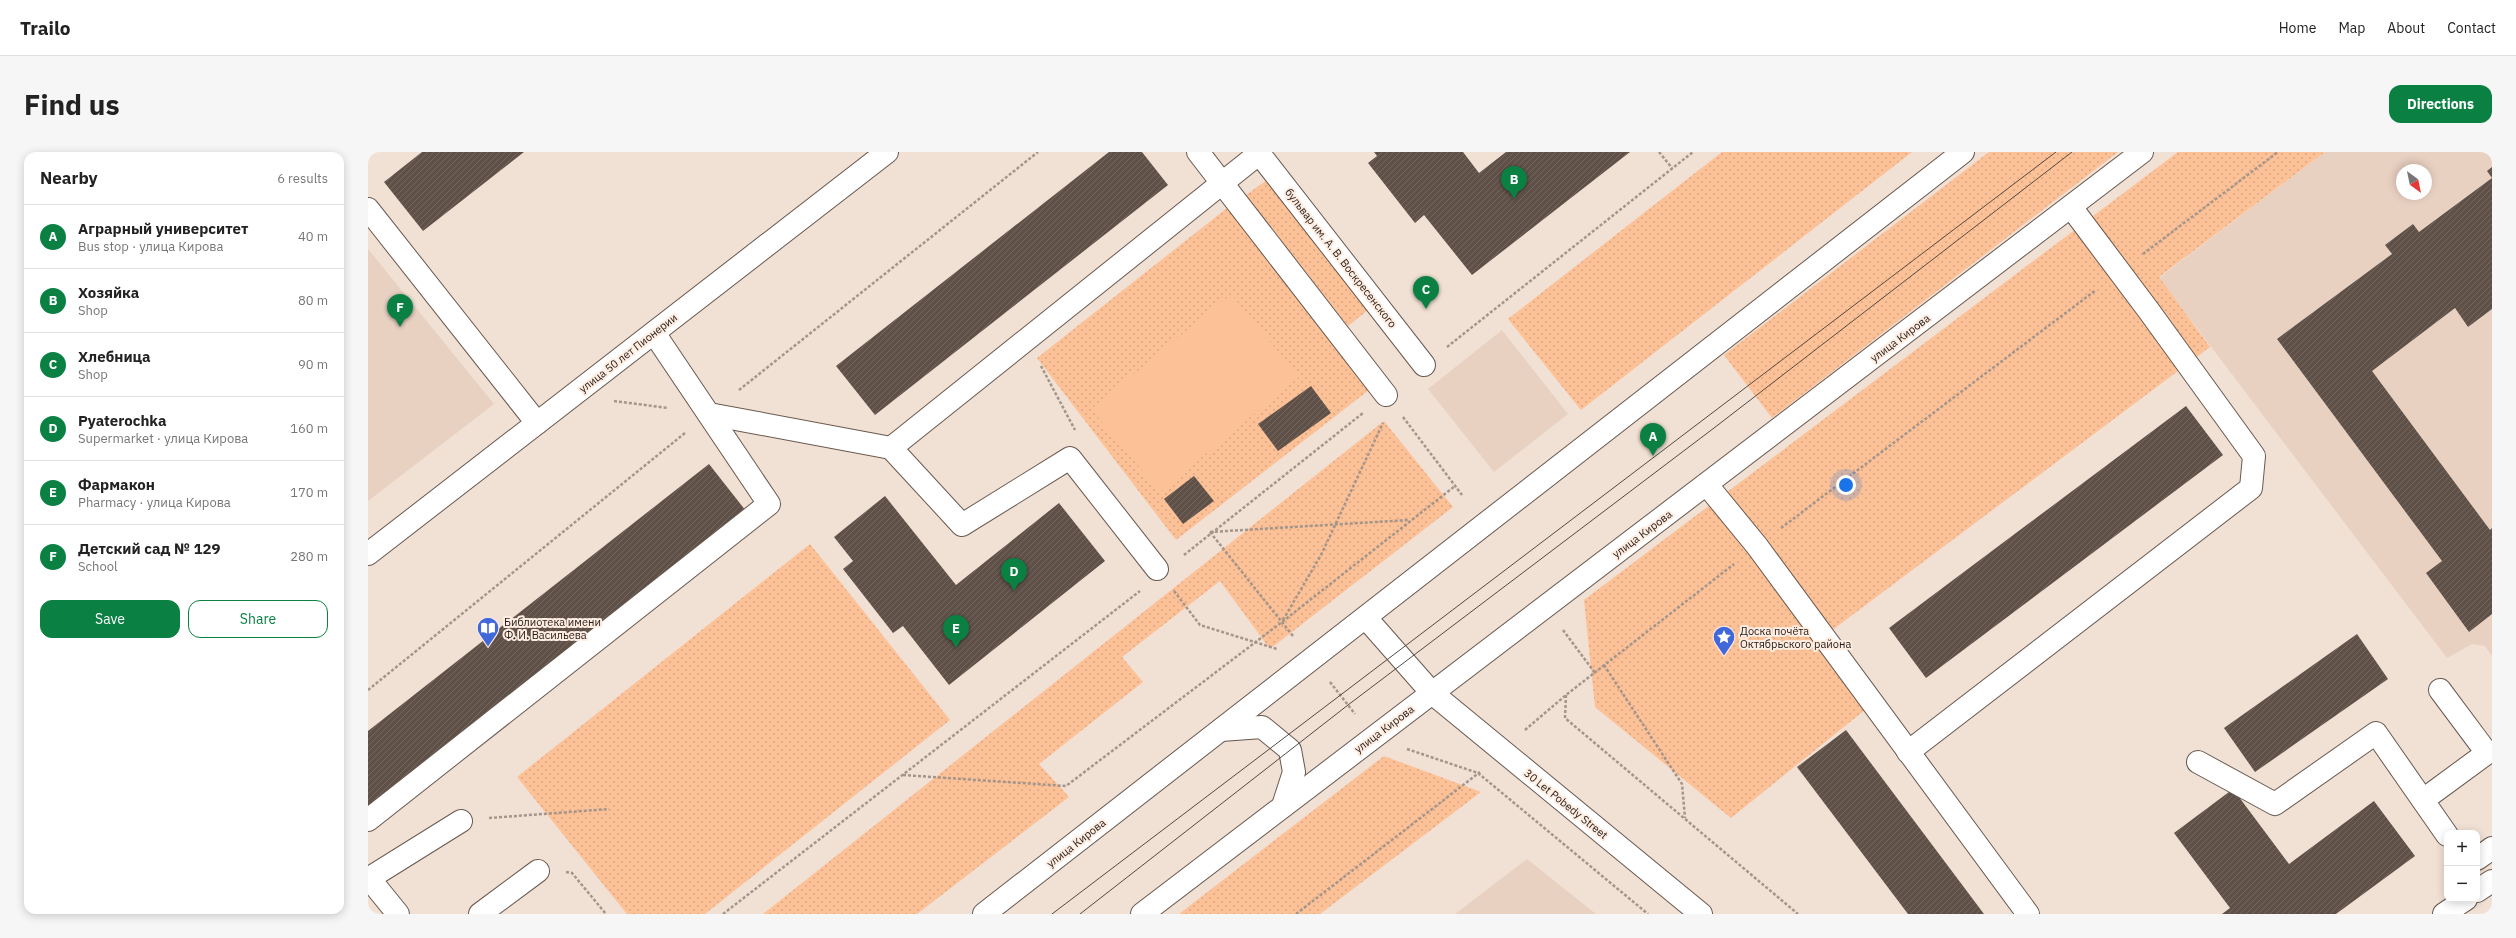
<!DOCTYPE html>
<meta charset="utf-8">
<style>
:root{--surface:#fff;--page:#f6f6f6;--text:#222;--muted:#767676;--line:#e0e0e0;--accent:#0b8043}
body{margin:0;font-family:"IBM Plex Sans",sans-serif;background:var(--page);color:var(--text)}
.controls{position:absolute;right:12px;bottom:12px;display:grid;overflow:hidden;border-radius:8px;box-shadow:0 2px 10px #0003}
.controls button{width:36px;height:36px;display:grid;place-items:center;padding:0;border:0;border-bottom:1px solid var(--line);background:var(--surface);color:var(--text);font:20px sans-serif}
.compass{position:absolute;left:2028px;top:12px;width:36px;height:36px;border-radius:50%;background:var(--surface);box-shadow:0 2px 10px #0003;rotate:147deg}
.you{position:absolute;left:1478px;top:333px;width:14px;height:14px;margin:-10px;border:3px solid #fff;border-radius:50%;background:#1a73e8;box-shadow:0 0 0 6px #1a73e833}
.badge{display:grid;place-items:center;width:26px;height:26px;border-radius:50%;background:var(--accent);color:#fff;font-size:13px;font-weight:700}
.pin{position:absolute;translate:-50% -33px;filter:drop-shadow(0 1px 2px #0008)}
.pin::after{content:'';position:absolute;top:21px;width:14px;height:12px;background:inherit;clip-path:polygon(0 0,100% 0,50% 100%)}
.list{margin:0;padding:0;list-style:none}
h2{display:flex;justify-content:space-between;align-items:center;height:52px;margin:0;padding:0 16px;font-size:17px}
h2 small{font-size:13px;font-weight:400;color:var(--muted)}
.list li{display:grid;grid-template-columns:26px 1fr auto;gap:12px;align-items:center;box-sizing:border-box;height:64px;padding:0 16px;border-top:1px solid var(--line)}
.list b{display:block;font-size:15px;white-space:nowrap}
.list p{margin:0;font-size:13px;white-space:nowrap;color:var(--muted)}
.list em{font-size:13px;font-style:normal;color:var(--muted)}
.actions{display:flex;gap:8px;padding:12px 16px}
.actions a{flex:1;padding:9px 0;border:1px solid var(--accent);border-radius:12px;text-align:center;font-size:14px;color:var(--accent)}
.actions .main{background:var(--accent);color:#fff}
.map{position:relative;flex:none;width:2124px;height:762px;overflow:hidden;border-radius:12px}
header{display:flex;align-items:center;gap:24px;box-sizing:border-box;height:56px;padding:0 20px;background:var(--surface);border-bottom:1px solid var(--line)}
header strong{font-size:19px}
nav{display:flex;gap:22px;margin-inline-start:auto;font-size:14px}
.intro{display:flex;align-items:center;justify-content:space-between;box-sizing:border-box;height:96px;padding:0 24px}
h1{margin:0;font-size:28px}
.button{padding:10px 18px;border-radius:12px;background:var(--accent);color:#fff;font-size:14px;font-weight:700}
main{display:flex;gap:24px;padding:0 24px}
aside{flex:1;background:var(--surface);border-radius:12px;box-shadow:0 2px 10px #0003}
.map>svg:first-child{display:block}
</style>
<header>
<strong>Trailo</strong>
<nav><a>Home</a><a>Map</a><a>About</a><a>Contact</a></nav>
</header>
<div class="intro"><h1>Find us</h1><a class="button">Directions</a></div>
<main>
<aside>
<h2>Nearby<small>6 results</small></h2>
<ul class="list">
<li><span class="badge">A</span><div><b>Аграрный университет</b><p>Bus stop · улица Кирова</p></div><em>40 m</em></li>
<li><span class="badge">B</span><div><b>Хозяйка</b><p>Shop</p></div><em>80 m</em></li>
<li><span class="badge">C</span><div><b>Хлебница</b><p>Shop</p></div><em>90 m</em></li>
<li><span class="badge">D</span><div><b>Pyaterochka</b><p>Supermarket · улица Кирова</p></div><em>160 m</em></li>
<li><span class="badge">E</span><div><b>Фармакон</b><p>Pharmacy · улица Кирова</p></div><em>170 m</em></li>
<li><span class="badge">F</span><div><b>Детский сад № 129</b><p>School</p></div><em>280 m</em></li>
</ul>
<div class="actions"><a class="main">Save</a><a>Share</a></div>
</aside>
<div class="map">
<svg width="2124" height="762" viewBox="0 0 2124 762">
<defs>
<pattern id="green-dots" width="8" height="8" patternUnits="userSpaceOnUse"><rect width="8" height="8" fill="#fdc197"/><path d="M2 2h.1M6 6h.1" fill="none" stroke="#d9a581" stroke-width="1.8" stroke-linecap="round"/></pattern>
<pattern id="building-hatch" width="6" height="6" patternUnits="userSpaceOnUse"><rect width="6" height="6" fill="#605148"/><path d="M-1 1l2-2M0 6l6-6M5 7l2-2" fill="none" stroke="#72665f"/></pattern>
</defs>
<rect width="100%" height="100%" fill="#f1e0d4"/>
<!-- built -->
<g fill="#e9d1c2" fill-rule="evenodd">
<path d="M 1957,0 L 2124,0 L 2124,504 L 2117,494 L 2104,492 L 2079,506 L 1791,126 ZM 2034,18 L 2058,18 L 2058,42 L 2034,42 Z"/>
<polygon points="0,97 126,252 0,349"/>
<polygon points="1134,178 1200,262 1126,320 1060,237"/>
<polygon points="1159,707 1228,762 1087,762"/>
</g>
<!-- green -->
<g fill="url(#green-dots)">
<polygon points="1354,0 1544,0 1213,258 1140,167"/>
<polygon points="1621,0 1750,0 1404,266 1356,203"/>
<polygon points="1810,0 1957,0 1791,125 1842,195 1463,479 1513,545 1363,666 1227,555 1216,448"/>
<polygon points="899,28 1000,158 980,174 878,43"/>
<polygon points="868,49 1010,231 808,388 669,206"/>
<polygon points="1016,269 1085,355 902,497 852,429 754,505 775,530 671,612 701,645 549,762 395,762"/>
<polygon points="442,392 582,568 337,762 259,762 149,625"/>
<polygon points="1016,604 1113,640 952,762 811,762"/>
</g>
<!-- pitch -->
<polygon fill="#fdc197" points="863,142 931,225 792,340 723,257"/>
<!-- building -->
<g fill="url(#building-hatch)">
<polygon points="54,0 156,0 55,79 16,30"/>
<polygon points="741,0 774,0 800,33 507,263 468,214"/>
<polygon points="1006,0 1095,0 1111,21 1138,0 1262,0 1104,123 1056,63 1047,71 1000,11 1009,4"/>
<polygon points="2124,15 2124,157 2100,175 2087,156 2004,219 2122,378 2124,376 2124,462 2101,480 2058,421 2074,409 1909,187 2024,102 2017,93 2045,72 2051,80 2124,26 2119,19"/>
<polygon points="943,234 963,261 910,299 890,272"/>
<polygon points="1818,254 1855,303 1558,526 1521,476"/>
<polygon points="341,312 378,359 0,655 0,579"/>
<polygon points="826,324 846,349 815,372 796,347"/>
<polygon points="517,344 588,433 691,351 737,409 581,533 535,474 525,481 475,417 485,409 466,385"/>
<polygon points="1989,482 2020,527 1887,620 1856,576"/>
<polygon points="1478,578 1616,762 1540,762 1429,615"/>
<polygon points="1865,637 1921,712 2006,649 2047,704 1968,762 1854,762 1862,756 1806,681"/>
</g>
<g fill="none" stroke-linecap="round" stroke-linejoin="round">
<!-- minor casing -->
<g stroke="#68594f" stroke-width="24">
<g id="minor">
<polyline points="830,0 1018,243"/>
<polyline points="890,0 1056,213"/>
<polyline points="0,57 169,271"/>
<polyline points="341,262 523,296 893,0"/>
<polyline points="523,296 594,373 702,306 789,417"/>
<polyline points="1339,333 1389,394 1660,762"/>
<polyline points="0,402 519,0"/>
<polyline points="1540,600 1883,336 1886,304 1781,159 1703,55"/>
<polyline points="1830,610 1907,652 2008,581 2079,683"/>
<polyline points="2055,648 2119,601 2072,538"/>
<polyline points="0,668 401,352 286,181"/>
<polyline points="2109,707 2124,696"/>
<polyline points="0,725 30,762"/>
<polyline points="0,727 93,669"/>
<polyline points="2109,739 2124,729"/>
<polyline points="112,762 170,719"/>
<polyline points="2076,762 2098,747"/>
</g>
</g>
<!-- major casing -->
<g stroke="#68594f" stroke-width="24">
<g id="major">
<polyline points="998,466 1064,541 1333,762"/>
<polyline points="853,578 894,575 922,598 926,620 915,654"/>
<polyline points="616,762 1595,0"/>
<polyline points="774,762 1774,0"/>
</g>
</g>
<!-- path -->
<g stroke="#a2958c" stroke-width="2.5" stroke-dasharray="3 2" stroke-linecap="butt">
<polyline points="1291,0 1304,16"/>
<polyline points="1775,102 1910,0"/>
<polyline points="1079,195 1325,0"/>
<polyline points="673,214 707,278"/>
<polyline points="371,238 670,0"/>
<polyline points="246,249 300,256"/>
<polyline points="1035,265 1094,343"/>
<polyline points="1413,376 1728,138"/>
<polyline points="842,380 925,484"/>
<polyline points="842,380 1041,368"/>
<polyline points="816,403 995,261"/>
<polyline points="806,439 832,473 909,497"/>
<polyline points="915,468 953,403 1015,271"/>
<polyline points="1195,478 1227,521"/>
<polyline points="1236,513 1314,632 1317,666"/>
<polyline points="962,530 987,562"/>
<polyline points="0,538 317,281"/>
<polyline points="1198,543 1197,566 1430,762"/>
<polyline points="1157,578 1198,543 1366,412"/>
<polyline points="1039,597 1110,621 1280,762"/>
<polyline points="535,623 698,634 914,470 1087,334"/>
<polyline points="121,666 241,657"/>
<polyline points="198,720 204,721 238,762"/>
<polyline points="355,762 772,439"/>
<polyline points="928,762 1112,620"/>
</g>
<!-- minor -->
<use href="#minor" stroke="#fff" stroke-width="22"/>
<!-- major -->
<use href="#major" stroke="#fff" stroke-width="22"/>
<!-- tram -->
<g stroke="#524a44" stroke-width="1">
<polyline points="684,762 1688,0"/>
<polyline points="712,762 980,553 1346,276 1704,0"/>
</g>
</g>
<!-- icons -->
<defs>
<g id="library-pin" transform="scale(1.15)"><path d="M0 17L-7.5 6A9.5 9.5 0 1 1 7.5 6Z" fill="#4168da" stroke="#ffede1"/><path d="M-6-4Q-3-5.5-.7-3.5V5Q-3 3-6 4ZM6-4Q3-5.5 .7-3.5V5Q3 3 6 4Z" fill="#fff"/></g>
<g id="sight-pin" transform="scale(1.15)"><path d="M0 17L-7.5 6A9.5 9.5 0 1 1 7.5 6Z" fill="#4168da" stroke="#ffede1"/><path d="M0-6L1.8-2.2L6-1.7L2.9 1.2L3.7 5.4L0 3.3L-3.7 5.4L-2.9 1.2L-6-1.7L-1.8-2.2Z" fill="#fff"/></g>
</defs>
<g fill-rule="evenodd">
<use href="#library-pin" x="120" y="476"/>
<use href="#sight-pin" x="1356" y="485"/>
</g>
<g text-anchor="middle" stroke-width="4" stroke-linejoin="round" paint-order="stroke">
<!-- street labels -->
<g font-size="11" fill="#211b17" stroke="#ffede1">
<text transform="translate(973 106) rotate(52)" y="4">бульвар им. А. В. Воскресенского</text>
<text transform="translate(1532 186) rotate(-37)" y="4">улица Кирова</text>
<text transform="translate(260 201) rotate(-38)" y="4">улица 50 лет Пионерии</text>
<text transform="translate(1274 382) rotate(-37)" y="4">улица Кирова</text>
<text transform="translate(1016 577) rotate(-37)" y="4">улица Кирова</text>
<text transform="translate(1198 652) rotate(39)" y="4">30 Let Pobedy Street</text>
<text transform="translate(708 691) rotate(-38)" y="4">улица Кирова</text>
</g>
<!-- poi labels -->
<g font-size="11" fill="#211b17" stroke="#ffede1" text-anchor="start">
<text x="136" y="474">Библиотека имени<tspan x="136" dy="13">Ф. И. Васильева</tspan></text>
<text x="1372" y="483">Доска почёта<tspan x="1372" dy="13">Октябрьского района</tspan></text>
</g>
</g>
</svg>
<div class="controls">
<button>+</button>
<button>−</button>
</div>
<svg class="compass" viewBox="-18 -18 36 36"><path d="M0-13l5 13h-10z" fill="#e53935"/><path d="M0 13l5-13h-10z" fill="#767676"/></svg>
<div class="you"></div>
<div class="pin badge" style="left:1285px;top:304px">A</div>
<div class="pin badge" style="left:1146px;top:47px">B</div>
<div class="pin badge" style="left:1058px;top:157px">C</div>
<div class="pin badge" style="left:646px;top:439px">D</div>
<div class="pin badge" style="left:588px;top:496px">E</div>
<div class="pin badge" style="left:32px;top:175px">F</div>
</div>
</main>
